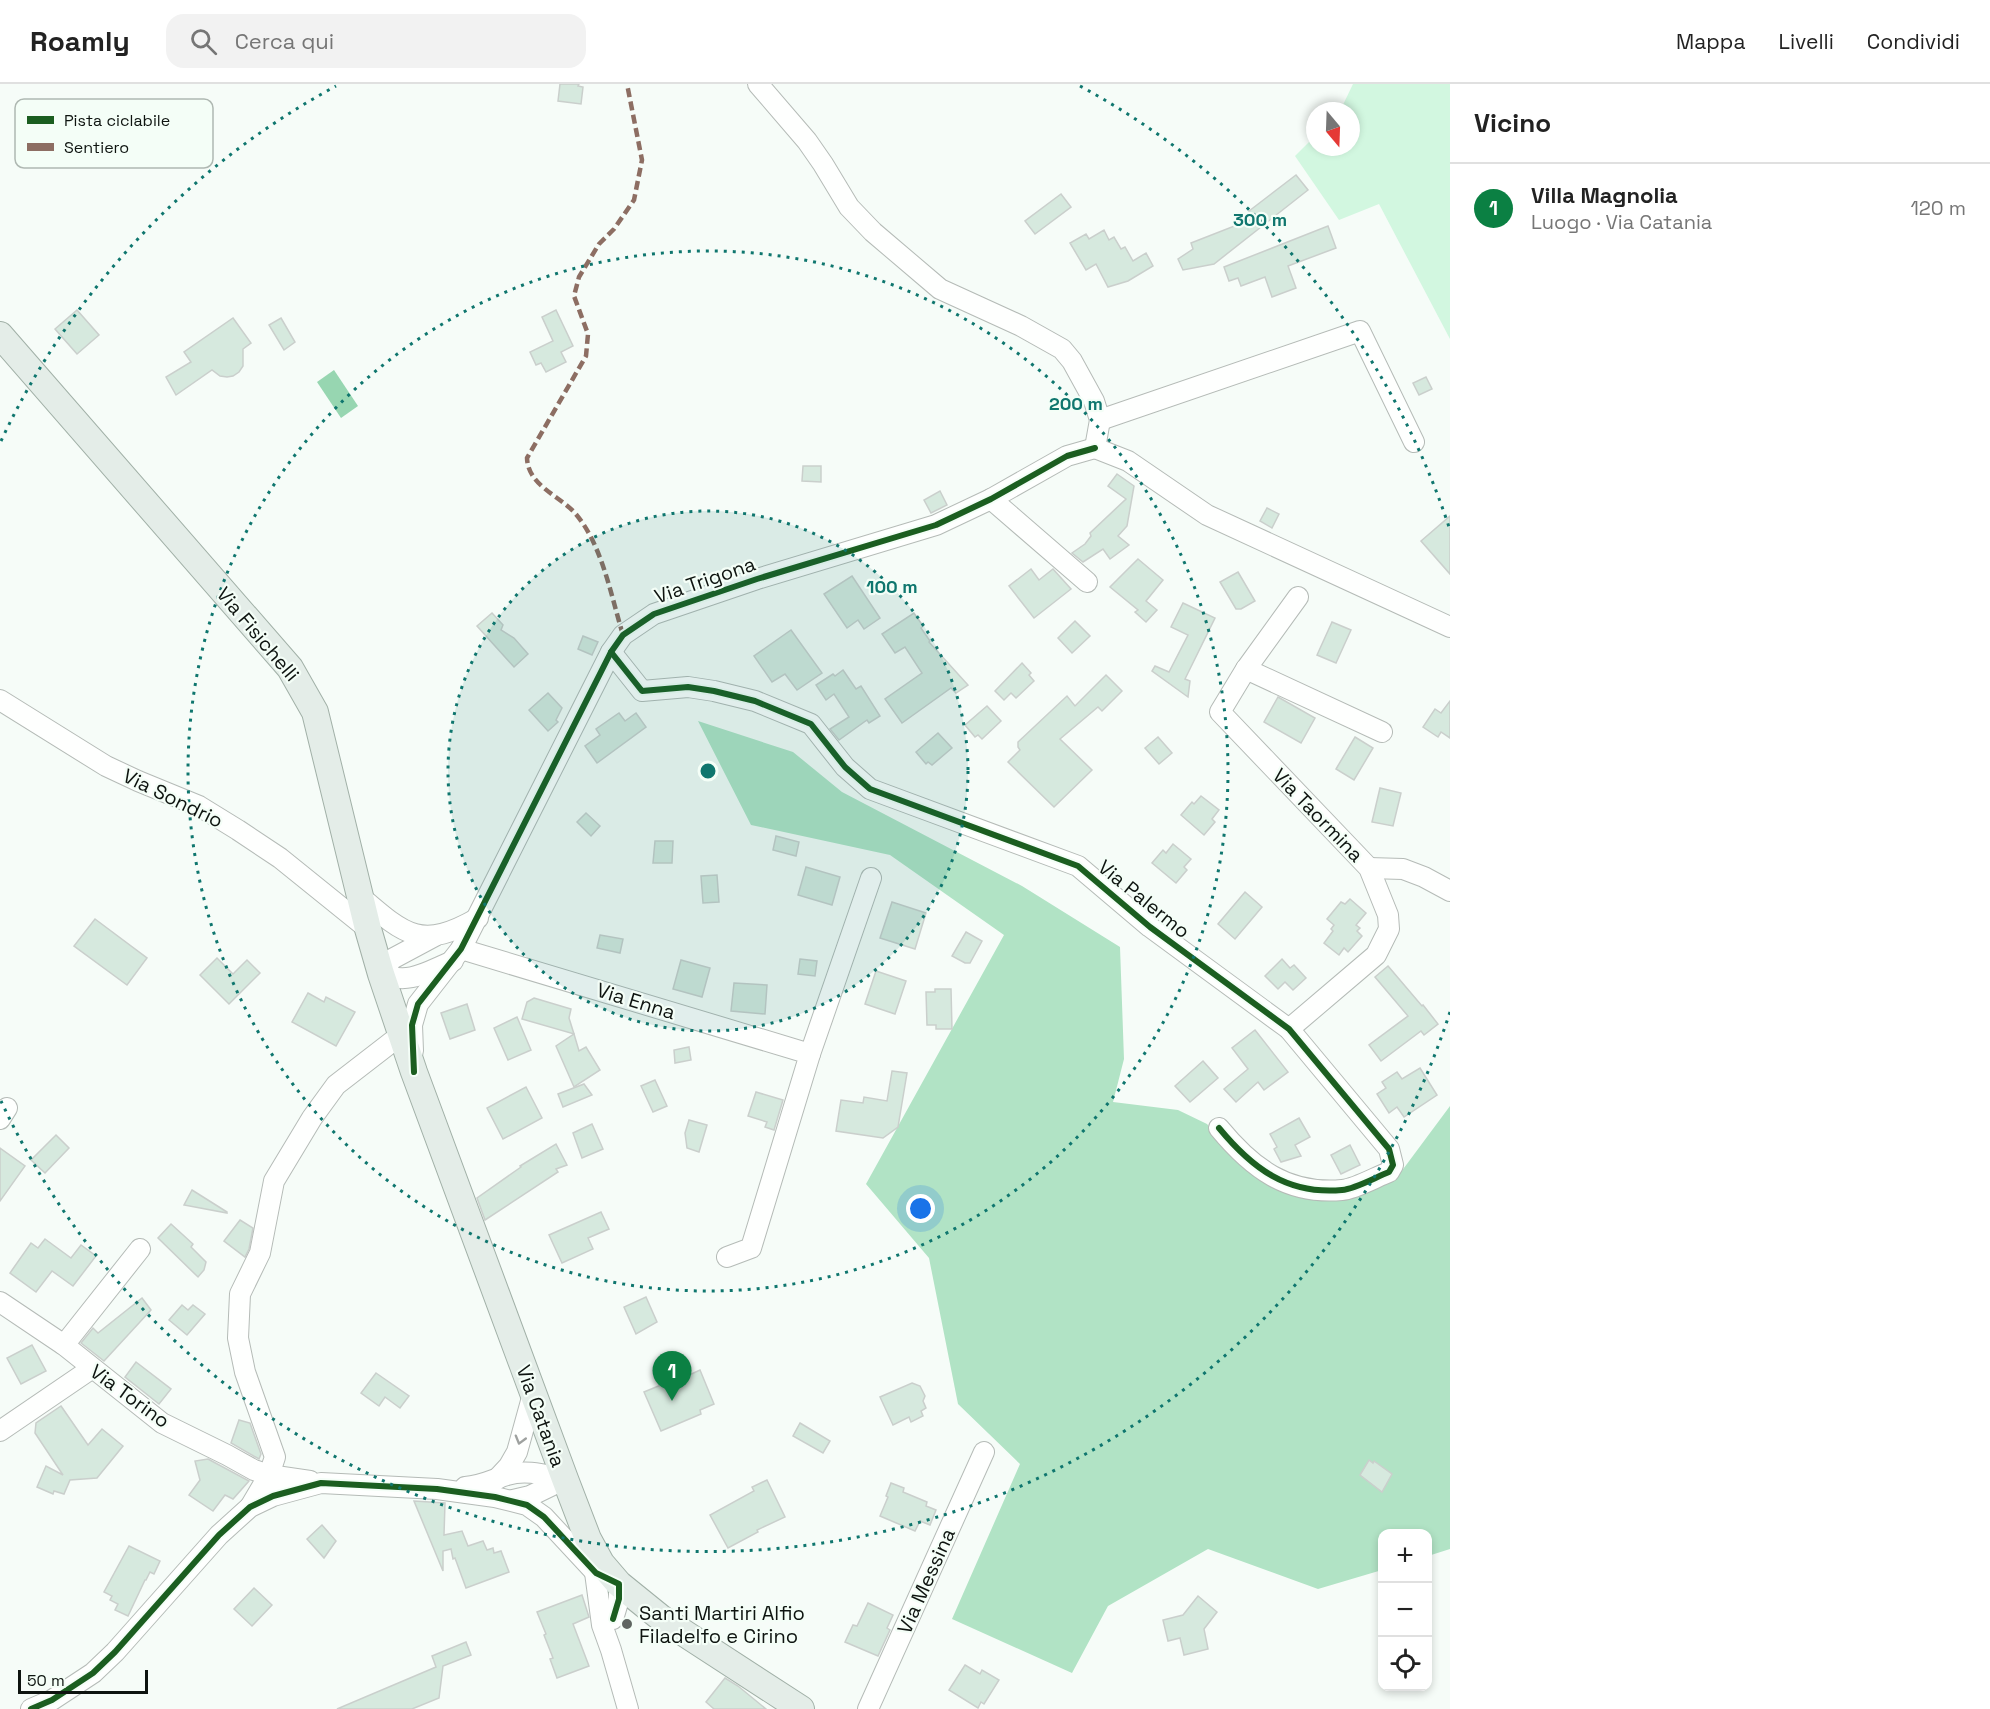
<!DOCTYPE html>
<html lang="it">
<meta charset="utf-8">
<style>
:root{--surface:#fff;--page:#f2f2f2;--text:#222;--muted:#767676;--line:#e0e0e0;--accent:#0b8043}
body{margin:0;font-family:"Space Grotesk",sans-serif;background:var(--page);color:var(--text)}
.controls{position:absolute;right:18px;bottom:18px;display:grid;overflow:hidden;border-radius:12px;box-shadow:0 3px 9px #0003}
.controls button{width:54px;height:54px;display:grid;place-items:center;padding:0;border:0;border-bottom:2px solid var(--line);background:var(--surface);color:var(--text);font:30px sans-serif}
.compass{position:absolute;left:1306px;top:18px;width:54px;height:54px;border-radius:50%;background:var(--surface);box-shadow:0 3px 9px #0003;rotate:161deg}
.scale{position:absolute;left:18px;bottom:15px;width:130px;box-sizing:border-box;padding-left:6px;border:3px solid #0e1410;border-top:0;font-size:16px;line-height:21px;white-space:nowrap;color:#0e1410;-webkit-text-stroke:4px #f4fef7;paint-order:stroke}
.you{position:absolute;left:921px;top:1125px;width:21px;height:21px;margin:-15px;border:4px solid #fff;border-radius:50%;background:#1a73e8;box-shadow:0 0 0 9px #1a73e833}
.badge{display:grid;place-items:center;width:39px;height:39px;border-radius:50%;background:var(--accent);color:#fff;font-size:20px;font-weight:700}
.pin{position:absolute;translate:-50% -50px;filter:drop-shadow(0 2px 3px #0008)}
.pin::after{content:'';position:absolute;top:32px;width:21px;height:18px;background:inherit;clip-path:polygon(0 0,100% 0,50% 100%)}
.list{margin:0;padding:0;list-style:none}
h2{display:flex;justify-content:space-between;align-items:center;height:78px;margin:0;padding:0 24px;font-size:26px}
h2 small{font-size:20px;font-weight:400;color:var(--muted)}
.list li{display:grid;grid-template-columns:39px 1fr auto;gap:18px;align-items:center;box-sizing:border-box;height:90px;padding:0 24px;border-top:2px solid var(--line)}
.list b{display:block;font-size:22px;white-space:nowrap}
.list p{margin:0;font-size:20px;white-space:nowrap;color:var(--muted)}
.list em{font-size:20px;font-style:normal;color:var(--muted)}
.icon{flex:none;width:33px;height:33px;fill:none;stroke:currentColor;stroke-width:2;stroke-linecap:round;stroke-linejoin:round}
.map{position:relative;flex:none;width:1450px;height:1625px;overflow:hidden}
header{display:flex;align-items:center;gap:36px;box-sizing:border-box;height:84px;padding:0 30px;background:var(--surface);border-bottom:2px solid var(--line)}
header strong{font-size:28px}
nav{display:flex;gap:33px;margin-inline-start:auto;font-size:21px}
.search{width:420px;height:54px;background:var(--page);display:flex;align-items:center;gap:15px;box-sizing:border-box;padding:0 21px;border-radius:18px;color:var(--muted);font-size:22px}
main{display:flex}
aside{flex:1;background:var(--surface)}
.map>svg:first-child{display:block}
</style>
<header>
<strong>Roamly</strong>
<div class="search"><svg class="icon" aria-label="search" viewBox="0 0 24 24"><circle cx="10" cy="10" r="6"/><path d="M15 15l6 6"/></svg>Cerca qui</div>
<nav><a>Mappa</a><a>Livelli</a><a>Condividi</a></nav>
</header>
<main>
<div class="map">
<svg width="1450" height="1625" viewBox="0 0 1450 1625">
<rect width="100%" height="100%" fill="#f6fcf8"/>
<!-- green -->
<polygon fill="#d2f7e0" points="1353,0 1450,0 1450,255 1379,120 1339,136 1295,72 1315,52 1315,63 1351,63 1351,27 1340,27"/>
<!-- forest -->
<polygon fill="#b1e3c5" points="698,637 793,668 842,708 1022,802 1120,863 1124,975 1113,1018 1178,1026 1207,1040 1235,1072 1343,1112 1398,1092 1450,1022 1450,1465 1428,1472 1428,1450 1382,1450 1382,1486 1318,1505 1208,1465 1108,1522 1072,1589 952,1535 1020,1380 958,1320 929,1174 866,1100 1004,851 890,771 751,741"/>
<!-- water -->
<polygon fill="#97d6b1" points="334,286 358,322 341,334 317,298"/>
<!-- building -->
<g fill="#d6e9de" stroke="#cacfcc" stroke-width="1.5">
<polygon points="560,0 579,0 578,2 583,3 581,20 558,17"/>
<polygon points="1296,91 1308,106 1214,180 1183,186 1178,175 1193,165 1191,159 1255,134 1249,127"/>
<polygon points="1061,110 1071,123 1035,150 1025,137"/>
<polygon points="1328,142 1336,164 1288,182 1296,204 1272,213 1265,193 1241,202 1238,194 1229,197 1224,183"/>
<polygon points="1104,146 1109,156 1114,153 1121,165 1125,163 1133,177 1146,169 1153,182 1128,197 1108,203 1096,180 1086,186 1070,159 1086,150 1089,155"/>
<polygon points="77,226 99,251 77,270 55,245"/>
<polygon points="556,226 573,262 561,268 566,278 546,288 541,279 536,281 530,268 553,257 542,233"/>
<polygon points="233,234 251,259 243,265 243,282 239,288 233,292 227,293 220,292 212,286 176,311 166,293 191,278 184,268"/>
<polygon points="281,234 295,258 284,266 269,241"/>
<polygon points="1426,293 1432,305 1419,311 1413,299"/>
<polygon points="803,382 821,382 821,398 802,397"/>
<polygon points="1117,390 1134,402 1127,442 1118,452 1129,461 1110,475 1103,465 1083,478 1072,469 1085,460 1091,452 1090,449 1126,415 1108,402"/>
<polygon points="940,407 947,421 931,429 924,416"/>
<polygon points="1267,424 1279,430 1272,444 1260,437"/>
<polygon points="1450,432 1450,490 1421,457"/>
<polygon points="1138,475 1163,496 1146,517 1157,526 1146,538 1135,528 1138,526 1110,503"/>
<polygon points="1031,485 1039,496 1053,485 1071,505 1034,534 1009,502"/>
<polygon points="1238,488 1255,517 1241,525 1236,525 1220,498"/>
<polygon points="852,492 880,534 864,545 858,536 847,544 824,510"/>
<polygon points="1183,519 1215,534 1185,595 1190,597 1188,613 1152,587 1155,582 1169,588 1188,551 1171,543"/>
<polygon points="492,529 503,541 501,546 514,554 528,570 514,583 477,542"/>
<polygon points="914,529 923,542 921,544 930,557 929,558 968,601 956,609 951,604 902,639 885,615 922,589 905,563 895,569 882,550"/>
<polygon points="1075,537 1090,552 1072,569 1058,554"/>
<polygon points="1332,538 1351,546 1336,579 1317,571"/>
<polygon points="791,546 822,589 797,606 785,590 772,598 754,572"/>
<polygon points="583,552 598,558 592,571 578,565"/>
<polygon points="1022,579 1031,589 1029,591 1034,597 1016,614 1011,609 1004,616 995,607"/>
<polygon points="843,586 856,605 861,602 880,632 869,639 867,636 839,656 830,645 849,633 834,610 826,616 816,601 833,590 835,592"/>
<polygon points="1106,591 1122,607 1102,627 1098,623 1060,655 1092,686 1054,723 1008,678 1020,666 1018,663 1018,658 1067,612 1075,622"/>
<polygon points="548,609 562,624 556,636 558,638 548,647 529,626"/>
<polygon points="1278,613 1315,634 1301,659 1264,638"/>
<polygon points="1450,617 1450,654 1441,648 1438,653 1423,643 1435,625 1441,629"/>
<polygon points="987,622 1001,637 982,655 978,651 975,653 965,641"/>
<polygon points="619,629 625,637 636,629 646,643 597,679 585,662 600,651 596,645"/>
<polygon points="938,649 952,664 932,681 928,678 926,680 916,668"/>
<polygon points="1158,653 1172,669 1159,680 1145,664"/>
<polygon points="1355,653 1373,664 1354,696 1336,685"/>
<polygon points="1380,704 1401,709 1393,742 1372,738"/>
<polygon points="1201,712 1219,726 1212,735 1215,738 1204,751 1181,731 1192,718 1194,720"/>
<polygon points="586,729 600,742 591,752 577,738"/>
<polygon points="776,752 799,758 796,772 773,766"/>
<polygon points="655,757 673,757 672,779 653,779"/>
<polygon points="1173,760 1191,775 1184,783 1187,786 1176,799 1152,779 1163,766 1166,769"/>
<polygon points="806,783 840,793 832,821 798,811"/>
<polygon points="717,791 719,818 703,819 701,792"/>
<polygon points="1245,808 1262,823 1235,855 1218,840"/>
<polygon points="1350,815 1366,829 1356,841 1360,844 1357,847 1362,852 1348,868 1344,864 1339,871 1324,859 1333,847 1331,845 1334,841 1327,835 1341,818 1345,820"/>
<polygon points="892,818 926,829 915,865 880,854"/>
<polygon points="95,835 147,874 127,901 74,862"/>
<polygon points="966,848 982,857 970,879 965,879 952,872"/>
<polygon points="600,851 623,855 620,869 597,864"/>
<polygon points="217,874 233,890 247,876 260,889 229,920 200,891"/>
<polygon points="800,875 817,877 815,892 798,890"/>
<polygon points="1282,875 1290,884 1294,881 1306,894 1293,906 1285,898 1278,905 1265,892"/>
<polygon points="681,876 710,884 702,913 673,905"/>
<polygon points="1388,882 1422,922 1423,921 1438,940 1424,951 1421,947 1381,977 1369,961 1408,932 1375,893"/>
<polygon points="876,887 906,897 895,930 865,920"/>
<polygon points="734,899 767,901 765,930 731,927"/>
<polygon points="935,905 951,905 952,945 936,945 936,941 927,941 926,908 935,908"/>
<polygon points="308,909 324,918 326,913 355,928 336,962 292,938"/>
<polygon points="534,914 571,925 569,934 574,950 522,935 527,918"/>
<polygon points="467,920 475,946 450,955 441,929"/>
<polygon points="517,933 531,966 508,976 494,944"/>
<polygon points="1255,946 1288,988 1264,1006 1258,998 1236,1018 1224,1005 1248,985 1232,964"/>
<polygon points="574,950 579,967 586,963 600,986 574,1003 556,962"/>
<polygon points="689,963 691,976 675,979 674,966"/>
<polygon points="1203,977 1218,994 1190,1018 1175,1002"/>
<polygon points="1420,984 1437,1011 1404,1033 1397,1023 1389,1029 1377,1010 1386,1004 1382,998 1397,988 1402,995"/>
<polygon points="892,987 907,989 898,1043 883,1054 836,1047 841,1016 863,1019 864,1013 887,1017"/>
<polygon points="655,996 667,1022 653,1028 641,1002"/>
<polygon points="584,1000 592,1011 563,1023 558,1010"/>
<polygon points="526,1003 542,1034 503,1055 487,1024"/>
<polygon points="756,1008 783,1016 774,1046 765,1043 767,1038 748,1032"/>
<polygon points="1299,1034 1310,1053 1295,1061 1301,1072 1281,1078 1274,1065 1277,1063 1270,1050"/>
<polygon points="689,1036 707,1041 699,1068 687,1064 685,1049"/>
<polygon points="592,1040 603,1065 582,1074 573,1049"/>
<polygon points="56,1051 69,1064 45,1089 31,1076"/>
<polygon points="556,1060 567,1081 556,1085 558,1088 485,1136 477,1114 521,1083 520,1082"/>
<polygon points="1350,1061 1360,1081 1341,1090 1331,1071"/>
<polygon points="0,1064 25,1082 0,1117"/>
<polygon points="192,1106 227,1128 227,1129 184,1121"/>
<polygon points="601,1128 609,1145 588,1154 593,1165 562,1179 549,1151"/>
<polygon points="240,1136 253,1144 249,1165 245,1173 224,1157"/>
<polygon points="171,1140 193,1160 191,1163 206,1178 204,1186 198,1193 158,1154"/>
<polygon points="45,1155 71,1174 81,1161 96,1172 73,1202 52,1187 36,1208 10,1189 31,1159 38,1164"/>
<polygon points="646,1213 657,1238 636,1250 624,1223"/>
<polygon points="142,1214 151,1226 104,1277 81,1259 93,1244 98,1249"/>
<polygon points="182,1221 188,1226 193,1221 205,1230 187,1251 169,1236"/>
<polygon points="32,1261 46,1287 21,1300 7,1274"/>
<polygon points="136,1278 171,1305 159,1320 125,1293"/>
<polygon points="700,1286 714,1320 700,1326 701,1330 661,1347 644,1308 685,1291 685,1293"/>
<polygon points="376,1289 409,1312 400,1324 385,1313 379,1322 361,1309"/>
<polygon points="912,1299 920,1302 925,1312 923,1317 926,1324 921,1327 923,1332 911,1338 909,1333 893,1341 880,1313"/>
<polygon points="61,1322 88,1361 102,1345 123,1362 97,1394 70,1396 64,1410 54,1407 53,1410 37,1403 46,1382 63,1391 35,1349 36,1339"/>
<polygon points="239,1336 250,1339 261,1370 259,1375 231,1359"/>
<polygon points="800,1339 830,1357 823,1369 793,1352"/>
<polygon points="208,1375 249,1397 233,1415 225,1411 213,1427 189,1411 200,1396 195,1377"/>
<polygon points="1369,1376 1373,1379 1374,1377 1392,1390 1382,1408 1360,1391"/>
<polygon points="767,1396 785,1433 757,1446 758,1448 728,1464 710,1431 754,1407 752,1403"/>
<polygon points="891,1399 904,1404 903,1408 927,1418 926,1422 936,1426 930,1441 920,1437 915,1447 880,1432 888,1413 886,1412"/>
<polygon points="414,1417 445,1419 444,1451 462,1447 468,1462 483,1457 487,1466 493,1464 494,1469 501,1467 509,1488 466,1504 455,1474 453,1475 451,1465 443,1467 443,1487"/>
<polygon points="322,1441 336,1457 324,1474 307,1455"/>
<polygon points="129,1462 160,1477 154,1490 150,1488 146,1496 145,1496 128,1532 115,1526 118,1520 110,1516 112,1512 104,1508"/>
<polygon points="254,1504 272,1521 252,1542 234,1525"/>
<polygon points="582,1511 589,1533 573,1540 589,1582 557,1594 550,1575 553,1574 544,1551 546,1550 537,1528"/>
<polygon points="1198,1512 1217,1528 1204,1545 1208,1565 1184,1571 1180,1554 1168,1557 1163,1536 1183,1531"/>
<polygon points="868,1519 893,1531 887,1544 890,1546 878,1572 845,1558 853,1541 857,1542"/>
<polygon points="466,1558 471,1571 443,1582 439,1614 412,1625 337,1625 436,1583 432,1572"/>
<polygon points="965,1581 980,1590 982,1586 999,1596 984,1620 981,1618 978,1624 949,1606"/>
<polygon points="725,1594 738,1602 766,1625 714,1625 706,1618"/>
</g>
<g fill="none" stroke-linecap="round" stroke-linejoin="round">
<!-- minor casing -->
<g stroke="#b5bbb7" stroke-width="22">
<g id="minor">
<polyline points="758,0 807,57 823,80 849,123 873,148 940,205 1021,242 1062,265 1072,277 1094,317 1100,336 1095,364"/>
<polyline points="1100,336 1360,247 1414,358"/>
<polyline points="1095,364 1128,377 1207,431 1450,543"/>
<polyline points="991,415 1087,498"/>
<path d="M 611,568 L 642,607 L 688,603 L 714,607 L 755,617 L 811,640 L 845,683 L 870,705 L 1078,782 L 1150,843 L 1289,945 L 1389,1065 L 1393,1081 L 1389,1088 C 1376,1093 1355,1105 1342,1106 C 1287,1111 1252,1084 1219,1044"/>
<polyline points="1246,585 1382,648"/>
<polyline points="0,616 106,682 138,697 199,722 238,746 280,774 368,845"/>
<polyline points="1369,784 1403,785 1424,793 1450,807"/>
<path d="M 361,813 C 406,852 422,866 478,834"/>
<path d="M 435,852 L 392,875 L 381,890 C 410,901 426,888 453,877"/>
<polyline points="461,865 810,970 751,1164 727,1173"/>
<polyline points="1289,945 1376,871 1389,845 1388,831 1369,784 1220,628 1246,585 1298,513"/>
<polyline points="413,967 412,941 418,920 461,865 611,568 623,551 654,530 757,495 936,441 991,415 1067,372 1095,364"/>
<polyline points="810,970 871,794"/>
<polyline points="0,1035 7,1024"/>
<polyline points="0,1218 64,1261 162,1339 227,1371 254,1386 269,1391 310,1397"/>
<polyline points="64,1261 140,1165"/>
<polyline points="0,1347 91,1285"/>
<polyline points="496,1396 509,1382 517,1368 533,1310"/>
<path d="M 465,1403 C 481,1402 492,1396 507,1391 C 526,1385 545,1391 565,1395"/>
<polyline points="513,1416 530,1412 565,1395"/>
<polyline points="250,1423 269,1391 275,1373 245,1288 238,1254 240,1210 260,1169 274,1097 312,1034 336,1001 402,950"/>
<polyline points="594,1481 602,1541 611,1566 628,1625"/>
<polyline points="31,1625 52,1616 93,1589 115,1568 219,1451 250,1423 273,1412 321,1399 437,1405 495,1413 527,1421 544,1433 596,1489 619,1500 619,1515 613,1535"/>
<polyline points="868,1625 984,1368"/>
</g>
</g>
<!-- major casing -->
<g stroke="#a1b0a7" stroke-width="28">
<polyline id="major" points="0,251 290,584 315,628 368,845 381,890 414,988 565,1395 588,1455 601,1479 619,1500 661,1534 801,1625"/>
</g>
<!-- minor -->
<use href="#minor" stroke="#fefffe" stroke-width="20"/>
<!-- major -->
<use href="#major" stroke="#e4ede8" stroke-width="26"/>
<!-- quiet -->
<path stroke="#8d6e63" stroke-width="4.5" stroke-dasharray="9 4.5" stroke-linecap="butt" d="M 623,551 C 611,512 602,459 574,428 C 558,411 528,401 527,374 L 586,272 L 588,250 L 574,212 L 579,193 L 599,160 L 614,145 L 634,116 L 642,76 L 627,0"/>
<!-- cycleway casing -->
<g stroke="#f4fef7" stroke-width="10">
<g id="cycleway">
<path d="M 611,568 L 642,607 L 688,603 L 714,607 L 755,617 L 811,640 L 845,683 L 870,705 L 1078,782 L 1150,843 L 1289,945 L 1389,1065 L 1393,1081 L 1389,1088 C 1376,1093 1355,1105 1342,1106 C 1287,1111 1252,1084 1219,1044"/>
<polyline points="414,988 412,941 418,920 461,865 611,568 623,551 654,530 757,495 936,441 991,415 1067,372 1095,364"/>
<polyline points="31,1625 52,1616 93,1589 115,1568 219,1451 250,1423 273,1412 321,1399 437,1405 495,1413 527,1421 544,1433 596,1489 619,1500 619,1515 613,1535"/>
</g>
</g>
<!-- cycleway -->
<use href="#cycleway" stroke="#1b5e20" stroke-width="6"/>
</g>
<!-- one-way arrows -->
<defs><path id="oneway-chevron" d="M-2-3.5L2.5 0L-2 3.5" fill="none" stroke-width="1.6" stroke-linecap="round" stroke-linejoin="round" transform="scale(1.5)"/></defs>
<use stroke="#9ea19f" href="#oneway-chevron" transform="translate(520 1356) rotate(106)"/>
<!-- distance rings -->
<circle cx="708" cy="687" r="260" fill="#0f766e" fill-opacity=".12"/>
<g fill="none" stroke="#0f766e" stroke-width="3" stroke-dasharray="3 6">
<circle cx="708" cy="687" r="260"/>
<circle cx="708" cy="687" r="520"/>
<path d="M1450 928A780 780 0 0 1 1 1017M1 357A780 780 0 0 1 336 2M1080 2A780 780 0 0 1 1450 446"/>
</g>
<!-- markers -->
<circle fill="#5f6561" stroke="#f4fef7" stroke-width="2" cx="627" cy="1540" r="6"/>
<g text-anchor="middle" stroke-width="4.5" stroke-linejoin="round" paint-order="stroke">
<!-- street labels -->
<g font-size="20" fill="#0e1410" stroke="#f4fef7">
<text transform="translate(705 496) rotate(-19)" y="7">Via Trigona</text>
<text transform="translate(258 550) rotate(50)" y="7">Via Fisichelli</text>
<text transform="translate(173 714) rotate(26)" y="7">Via Sondrio</text>
<text transform="translate(1318 731) rotate(46)" y="7">Via Taormina</text>
<text transform="translate(1144 815) rotate(39)" y="7">Via Palermo</text>
<text transform="translate(636 917) rotate(17)" y="7">Via Enna</text>
<text transform="translate(130 1312) rotate(36)" y="7">Via Torino</text>
<text transform="translate(541 1332) rotate(70)" y="7">Via Catania</text>
<text transform="translate(926 1497) rotate(-66)" y="7">Via Messina</text>
</g>
<!-- poi labels -->
<g font-size="20" fill="#0e1410" stroke="#f4fef7" text-anchor="start">
<text x="639" y="1536">Santi Martiri Alfio<tspan x="639" dy="23">Filadelfo e Cirino</tspan></text>
</g>
</g>
<!-- legend -->
<rect x="15" y="15" width="198" height="69" rx="9" fill="#f4fef7" stroke="#afb8b2" stroke-width="1.5"/>
<rect x="27" y="32" width="27" height="8" fill="#1b5e20"/>
<rect x="27" y="59" width="27" height="8" fill="#8d6e63"/>
<g font-size="16" fill="#0e1410">
<text x="64" y="42">Pista ciclabile</text>
<text x="64" y="69">Sentiero</text>
</g>
<circle cx="708" cy="687" r="9" fill="#0f766e" stroke="#f4fef7" stroke-width="3"/>
<g font-size="18" text-anchor="middle" font-weight="bold" fill="#0f766e" stroke="#f4fef7" stroke-width="4.5" stroke-linejoin="round" paint-order="stroke">
<text x="1260" y="142">300 m</text>
<text x="1076" y="326">200 m</text>
<text x="892" y="509">100 m</text>
</g>
</svg>
<div class="controls">
<button>+</button>
<button>−</button>
<button><svg class="icon" aria-label="locate" viewBox="0 0 24 24"><circle cx="12" cy="12" r="6"/><path d="M12 2v4M12 18v4M2 12h4M18 12h4"/></svg></button>
</div>
<svg class="compass" viewBox="-18 -18 36 36"><path d="M0-13l5 13h-10z" fill="#e53935"/><path d="M0 13l5-13h-10z" fill="#767676"/></svg>
<div class="scale">50 m</div>
<div class="you"></div>
<div class="pin badge" style="left:672px;top:1317px">1</div>
</div>
<aside>
<h2>Vicino<small></small></h2>
<ul class="list">
<li><span class="badge">1</span><div><b>Villa Magnolia</b><p>Luogo · Via Catania</p></div><em>120 m</em></li>
</ul>
</aside>
</main>
